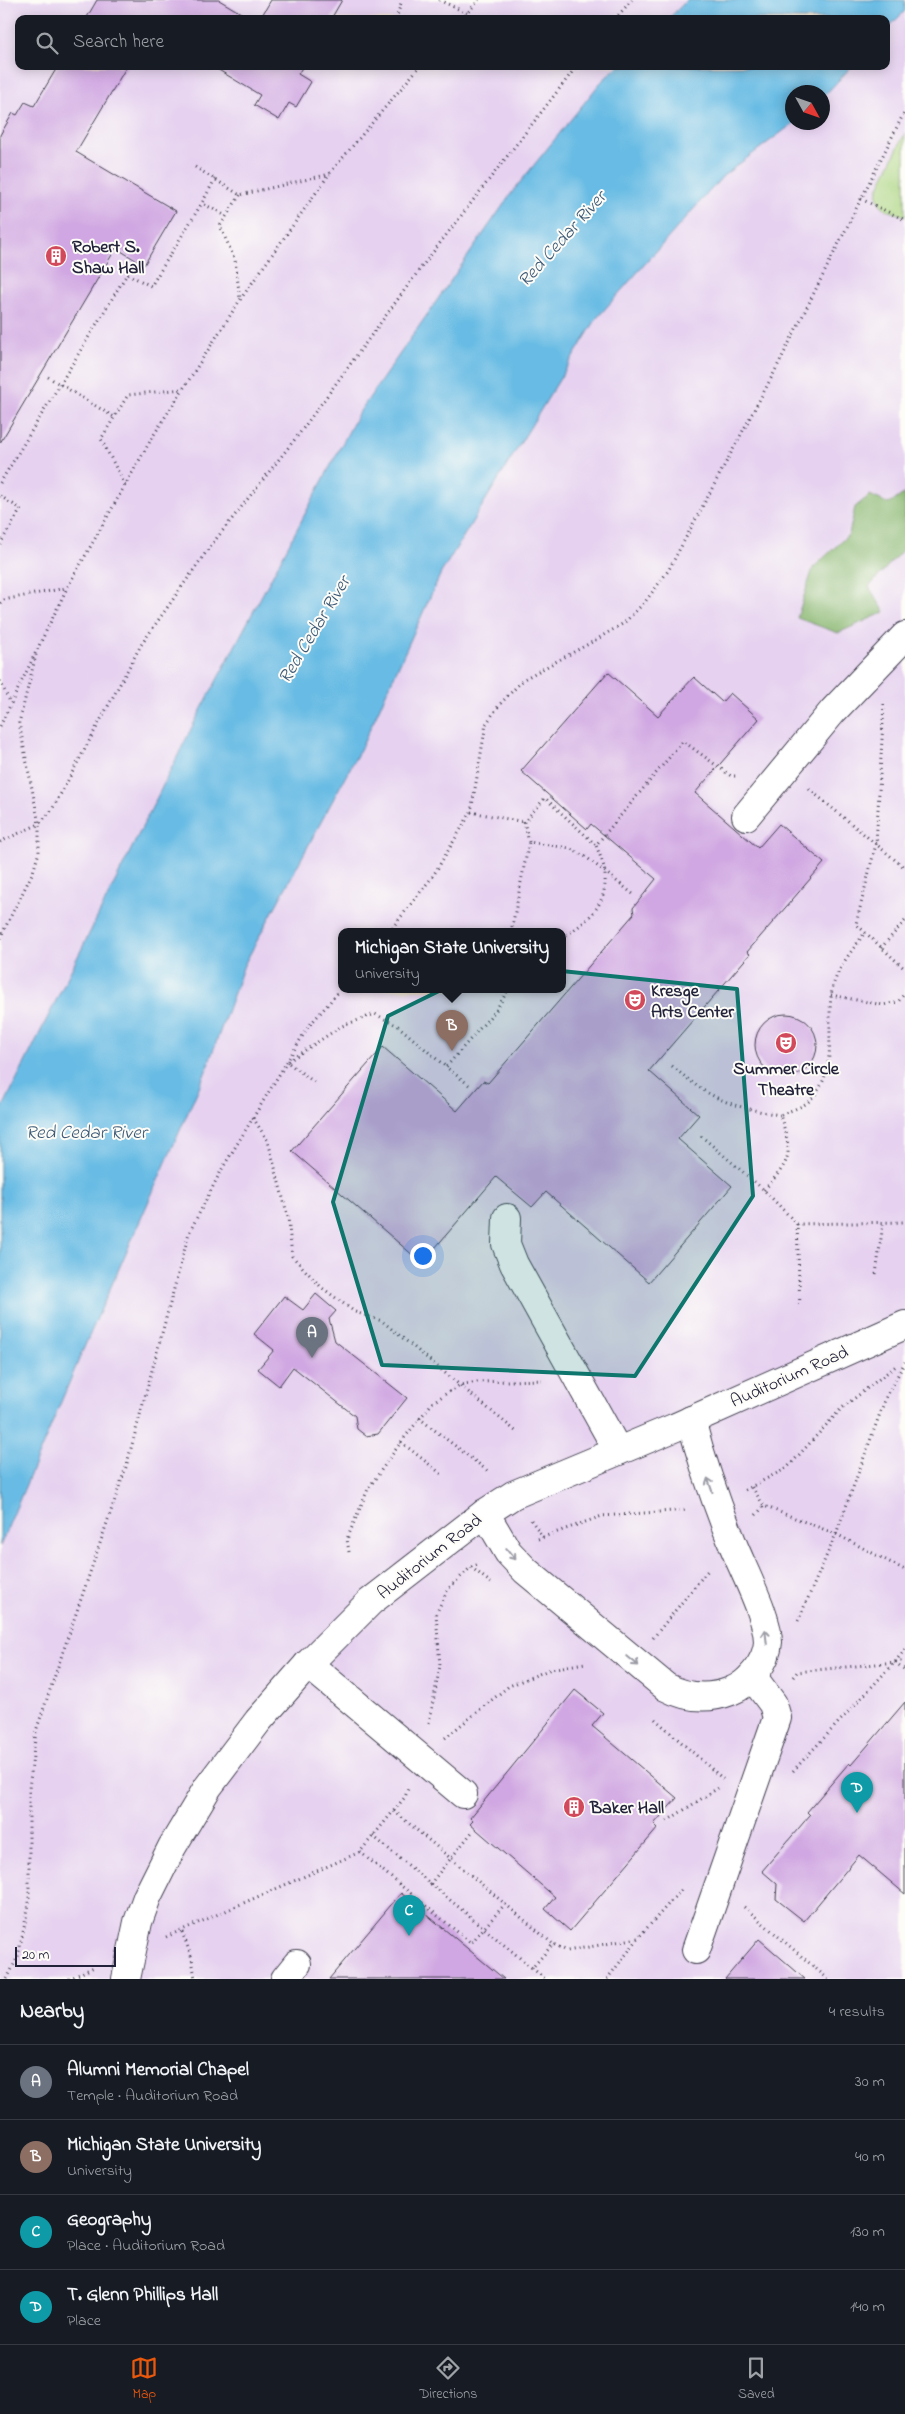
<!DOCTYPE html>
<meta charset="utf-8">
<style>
:root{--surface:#171b24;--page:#242831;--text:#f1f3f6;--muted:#9ea1a6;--line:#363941;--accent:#ea580c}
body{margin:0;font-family:"Indie Flower",sans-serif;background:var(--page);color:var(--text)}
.compass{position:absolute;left:785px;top:85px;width:45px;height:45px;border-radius:50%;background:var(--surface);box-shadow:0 2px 12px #0003;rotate:130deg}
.scale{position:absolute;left:15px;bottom:12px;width:101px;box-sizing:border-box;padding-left:5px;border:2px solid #22223b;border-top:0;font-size:14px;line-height:18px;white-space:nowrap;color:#22223b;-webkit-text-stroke:4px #fdfcf7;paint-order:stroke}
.you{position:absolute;left:422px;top:1255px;width:18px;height:18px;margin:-12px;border:4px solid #fff;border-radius:50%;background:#1a73e8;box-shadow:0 0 0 8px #1a73e833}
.badge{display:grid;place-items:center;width:32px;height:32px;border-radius:50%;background:var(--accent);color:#fff;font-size:16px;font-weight:700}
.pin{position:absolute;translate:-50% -41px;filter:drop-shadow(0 1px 2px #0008)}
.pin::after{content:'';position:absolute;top:26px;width:18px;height:15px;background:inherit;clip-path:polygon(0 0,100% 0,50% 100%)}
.popup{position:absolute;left:338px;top:928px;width:228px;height:65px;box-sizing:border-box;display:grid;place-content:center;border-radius:10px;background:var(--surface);filter:drop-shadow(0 1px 4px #0005);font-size:16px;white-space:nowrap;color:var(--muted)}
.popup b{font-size:19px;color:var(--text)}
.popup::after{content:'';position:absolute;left:50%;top:100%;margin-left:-10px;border:10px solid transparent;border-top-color:var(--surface)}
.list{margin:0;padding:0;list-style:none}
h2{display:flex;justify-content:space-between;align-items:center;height:65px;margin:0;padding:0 20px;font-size:21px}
h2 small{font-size:16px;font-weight:400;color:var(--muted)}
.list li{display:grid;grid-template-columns:32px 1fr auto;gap:15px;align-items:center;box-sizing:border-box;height:75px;padding:0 20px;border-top:1px solid var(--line)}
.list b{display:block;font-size:19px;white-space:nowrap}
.list p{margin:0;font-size:16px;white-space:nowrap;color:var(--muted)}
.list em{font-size:16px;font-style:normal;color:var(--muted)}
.icon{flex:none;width:28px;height:28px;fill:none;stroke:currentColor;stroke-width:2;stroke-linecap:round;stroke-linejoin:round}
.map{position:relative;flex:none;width:905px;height:1979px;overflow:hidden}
.search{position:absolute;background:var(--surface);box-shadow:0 2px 12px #0003;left:15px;right:15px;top:15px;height:55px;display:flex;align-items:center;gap:12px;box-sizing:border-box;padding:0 18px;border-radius:10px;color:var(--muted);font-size:19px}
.sheet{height:365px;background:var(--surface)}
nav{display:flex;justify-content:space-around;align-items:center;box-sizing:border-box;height:70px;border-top:1px solid var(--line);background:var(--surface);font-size:14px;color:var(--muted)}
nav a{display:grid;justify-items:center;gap:2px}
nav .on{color:var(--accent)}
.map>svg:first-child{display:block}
</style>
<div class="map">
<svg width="905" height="1979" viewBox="0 0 905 1979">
<rect width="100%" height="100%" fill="#fdfcf7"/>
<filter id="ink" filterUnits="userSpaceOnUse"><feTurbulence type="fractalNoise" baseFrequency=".02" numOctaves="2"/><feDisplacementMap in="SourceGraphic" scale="10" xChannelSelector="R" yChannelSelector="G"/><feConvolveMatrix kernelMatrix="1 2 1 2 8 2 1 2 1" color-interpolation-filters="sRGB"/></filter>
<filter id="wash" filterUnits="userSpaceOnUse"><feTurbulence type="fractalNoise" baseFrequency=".0096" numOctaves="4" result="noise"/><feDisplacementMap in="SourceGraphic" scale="20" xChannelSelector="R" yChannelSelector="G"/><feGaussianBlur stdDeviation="1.12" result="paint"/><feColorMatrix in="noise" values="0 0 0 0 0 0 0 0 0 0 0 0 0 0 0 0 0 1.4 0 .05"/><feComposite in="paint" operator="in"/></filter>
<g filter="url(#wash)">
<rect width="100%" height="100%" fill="#f4e3c8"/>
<!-- built -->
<path fill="#e6d2f0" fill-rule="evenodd" d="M 0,0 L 905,0 L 905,1979 L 0,1979 ZM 19,19 L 886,19 L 886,66 L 19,66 ZM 792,92 L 822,92 L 822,122 L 792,122 ZM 342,932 L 562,932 L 562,990 L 342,990 Z"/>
<!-- green -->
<path fill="#aad480" stroke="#667b5e" d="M 905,133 L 905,216 C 889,211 875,209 878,189 Z"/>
<!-- forest -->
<polygon fill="#87b66e" stroke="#546c54" points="905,493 905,547 869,587 885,612 838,633 797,618 813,568 849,534 855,507 870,495 889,504"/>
<!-- water -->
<g fill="#68bbe4" stroke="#456e90">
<polygon points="687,0 905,0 905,11 886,30 886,19 668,19"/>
<polygon points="618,66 852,66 823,97 822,92 792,92 794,123 723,176 597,318 441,573 363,744 244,965 204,1076 83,1350 0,1546 0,1113 192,727 358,414 513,191 601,82"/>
</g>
<g id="blocks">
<!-- building -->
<g fill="#d0a7e2">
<polygon points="97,0 219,0 251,19 86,19"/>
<polygon points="271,0 342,0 331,19 260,19"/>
<polygon points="58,66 127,66 76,152 176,211 144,265 116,248 0,443 0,135 13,113 17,115 25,102 34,106"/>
<polygon points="212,66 303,66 298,74 311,82 296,107 289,103 279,120 254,105 260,95"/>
<polygon points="608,672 658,716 694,677 722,702 730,693 759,719 695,793 758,848 779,824 824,863 747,952 750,954 649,1071 699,1115 678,1139 732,1186 649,1282 546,1192 532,1207 496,1177 422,1263 292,1151 383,1047 457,1111 483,1081 488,1083 634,914 633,908 656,879 591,824 587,829 521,771"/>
<circle cx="786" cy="1045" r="31"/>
<polygon points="316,1294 336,1311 329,1319 335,1341 407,1398 378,1434 366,1436 357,1429 355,1416 293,1367 279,1386 258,1369 274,1350 254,1334 284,1296 303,1310"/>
<polygon points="575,1690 603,1713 592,1726 677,1798 654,1824 658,1828 570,1931 545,1909 555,1897 470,1824 473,1821 470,1818"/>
<polygon points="905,1702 905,1894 859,1855 804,1921 776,1899 777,1884 762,1871 810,1815 807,1812 849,1763 851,1765"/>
<polygon points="401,1893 504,1979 329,1979"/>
<polygon points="759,1939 805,1979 725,1979"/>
</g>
</g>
</g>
<g filter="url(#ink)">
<use href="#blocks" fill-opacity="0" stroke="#423f50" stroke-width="1"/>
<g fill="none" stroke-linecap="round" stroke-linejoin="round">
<!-- minor casing -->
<g stroke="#423f50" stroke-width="30">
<g id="minor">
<polyline points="746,816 833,711 905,636"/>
<polyline points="507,1218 506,1244 514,1264 618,1451"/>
<path d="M 485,1513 L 508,1552 L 526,1571 L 666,1687 C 687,1698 708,1700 731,1691 C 749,1684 767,1662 768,1642 C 768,1616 742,1568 732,1542 C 716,1502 702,1462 691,1420"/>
<polyline points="308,1664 463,1794"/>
<polyline points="696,1950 777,1718 773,1704 752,1676"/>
<polyline points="126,1979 138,1922 147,1897 172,1847 208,1787 258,1721 308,1664 370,1602 485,1513 513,1495 676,1427 905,1325"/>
<polyline points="285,1979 297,1964"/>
</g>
</g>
<!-- path -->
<g stroke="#423f50" stroke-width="3" stroke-dasharray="1 4" stroke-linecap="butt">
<polyline points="439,0 467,13"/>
<polyline points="396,19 402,0"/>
<polyline points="462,19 479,0"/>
<polyline points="615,19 632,0"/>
<polyline points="195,167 240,195 330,174"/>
<polyline points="215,179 202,203 226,216"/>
<polyline points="240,195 220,226 235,260 240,299"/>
<polyline points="861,199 905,220"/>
<polyline points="48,377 114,417"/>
<polyline points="0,483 127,274 151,286 202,203"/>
<polyline points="125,485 101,439 128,395 182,389"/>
<polyline points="0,496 21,509 0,544"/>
<polyline points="0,603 3,600 66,588"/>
<polyline points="0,681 10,702"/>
<polyline points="884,704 876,844 856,924 905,969"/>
<polyline points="0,726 67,588 153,436 240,300 330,173 420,66"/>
<polyline points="809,789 905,868"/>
<polyline points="471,812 524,822"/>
<polyline points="0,842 39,824 52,810 141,645 209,548 299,434 420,269 577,66"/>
<polyline points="529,842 524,822 545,798 596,845 683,741 731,776 738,776"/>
<polyline points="389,932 433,876 471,812 486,724 500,704 524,679 594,641 624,623 645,602 668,571 776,369 905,111"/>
<polyline points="511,932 529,842 569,848 586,857 633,894"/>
<polyline points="0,938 33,872 39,852 39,824 19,723 36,655"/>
<path d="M 562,938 C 586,922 607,907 605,875 C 605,865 599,854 596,845"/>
<polyline points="881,948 905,921"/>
<polyline points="831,995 883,1005 898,1002 905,993"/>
<path d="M 672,1066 C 712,1100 728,1106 780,1115"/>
<polyline points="314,1082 287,1062 342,1026 375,1014 398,1026 446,1067"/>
<polyline points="469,1085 446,1067 496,1010 508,990"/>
<polyline points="253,1118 268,1141 288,1217 292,1256 321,1287 355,1312 382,1321 518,1433"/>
<polyline points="701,1136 764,1190 797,1224 905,1222"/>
<path d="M 764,1190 C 792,1159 793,1155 780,1115 C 788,1111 801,1108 808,1102 C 838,1075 827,1033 831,997 C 833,973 851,952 864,934"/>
<polyline points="797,1224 800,1309"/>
<polyline points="876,1274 883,1224"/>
<polyline points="419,1418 489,1472"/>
<polyline points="401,1442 444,1476"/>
<polyline points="752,1487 764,1506 836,1534 905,1570"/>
<polyline points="745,1490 787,1468 842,1408 897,1365"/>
<polyline points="756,1515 764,1506"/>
<polyline points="531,1520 543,1537"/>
<polyline points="538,1539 602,1516 687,1510"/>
<polyline points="349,1552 347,1539 368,1489 401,1442 433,1402 460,1385 477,1382 542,1380"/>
<polyline points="471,1567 491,1583"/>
<polyline points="798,1621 836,1534 886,1397 905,1362"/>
<polyline points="653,1638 709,1569"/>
<polyline points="895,1662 905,1670"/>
<polyline points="793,1677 797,1672 895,1662 905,1649"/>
<polyline points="655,1719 723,1779"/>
<polyline points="429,1723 440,1666 436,1614 448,1589 471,1567 479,1564"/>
<polyline points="445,1738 509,1686 551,1669 585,1663"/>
<polyline points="793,1771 895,1662 905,1660"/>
<polyline points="394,1811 553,1944"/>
<polyline points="667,1821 718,1788"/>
<polyline points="373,1836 532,1968 553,1944 567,1951 638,1938 682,1889"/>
<polyline points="360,1852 471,1943 505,1904"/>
<polyline points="430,1884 473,1831"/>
<polyline points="744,1907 828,1979"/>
<polyline points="182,1932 192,1958 195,1979"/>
<polyline points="166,1937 360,1852 405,1797 408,1789"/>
<polyline points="532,1968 545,1979"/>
<polyline points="7,1979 18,1956 29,1904 29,1789 36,1731 126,1467 189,1233 222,1169 308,1027 342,988"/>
<polyline points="69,1979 96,1966"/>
<polyline points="607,1979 638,1939"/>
</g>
<!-- minor -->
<use href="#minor" stroke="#fff" stroke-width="28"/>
</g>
<!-- one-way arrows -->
<defs><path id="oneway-shaft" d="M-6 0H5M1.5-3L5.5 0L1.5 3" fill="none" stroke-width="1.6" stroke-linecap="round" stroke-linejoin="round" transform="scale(1.25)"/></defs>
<g stroke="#9c9ca7">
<use href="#oneway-shaft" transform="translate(710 1485) rotate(-109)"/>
<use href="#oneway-shaft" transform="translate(511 1554) rotate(51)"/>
<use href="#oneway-shaft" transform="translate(766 1637) rotate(-96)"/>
<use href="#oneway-shaft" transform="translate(633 1661) rotate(40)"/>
</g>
</g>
<!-- marked area -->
<path fill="#0f766e" fill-opacity="0.2" stroke="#0f766e" stroke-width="4" stroke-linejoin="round" d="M 494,964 L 737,989 L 753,1196 L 635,1376 L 382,1365 L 333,1202 L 388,1016 Z"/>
<!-- icons -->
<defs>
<g id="building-disc" transform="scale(1.125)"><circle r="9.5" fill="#d1495b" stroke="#fdfcf7"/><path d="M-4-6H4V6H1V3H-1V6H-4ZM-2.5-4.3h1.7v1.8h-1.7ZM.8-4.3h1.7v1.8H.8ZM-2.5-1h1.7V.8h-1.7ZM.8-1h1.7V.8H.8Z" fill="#fff"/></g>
<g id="theatre-disc" transform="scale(1.125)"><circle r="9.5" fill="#d1495b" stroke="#fdfcf7"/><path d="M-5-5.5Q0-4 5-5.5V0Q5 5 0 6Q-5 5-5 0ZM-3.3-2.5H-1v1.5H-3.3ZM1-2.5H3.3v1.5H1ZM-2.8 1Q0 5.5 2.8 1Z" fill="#fff"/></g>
</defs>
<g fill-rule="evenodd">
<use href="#building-disc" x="56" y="256"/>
<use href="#theatre-disc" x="635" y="1000"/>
<use href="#theatre-disc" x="786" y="1043"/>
<use href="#building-disc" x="574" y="1807"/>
</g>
<g text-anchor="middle" stroke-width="4" stroke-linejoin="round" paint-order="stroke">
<!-- poi labels -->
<g font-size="18" font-weight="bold" fill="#22223b" stroke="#fdfcf7" text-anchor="start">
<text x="72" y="252">Robert S.<tspan x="72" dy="21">Shaw Hall</tspan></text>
<text x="651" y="996">Kresge<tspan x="651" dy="21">Arts Center</tspan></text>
<text x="786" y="1074" text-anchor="middle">Summer Circle<tspan x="786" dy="21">Theatre</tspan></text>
<text x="590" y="1813">Baker Hall</text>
</g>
<!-- street labels -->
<g font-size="18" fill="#22223b" stroke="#fdfcf7">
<text transform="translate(789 1376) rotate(-24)" y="6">Auditorium Road</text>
<text transform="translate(429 1556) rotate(-38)" y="6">Auditorium Road</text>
</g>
<!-- water labels -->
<g font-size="19" font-style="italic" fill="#3a5876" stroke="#fdfcf7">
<text transform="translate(561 238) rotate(-48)" y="7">Red Cedar River</text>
<text transform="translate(313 629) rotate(-59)" y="7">Red Cedar River</text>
<text x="86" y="1138">Red Cedar River</text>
</g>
</g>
</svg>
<svg class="compass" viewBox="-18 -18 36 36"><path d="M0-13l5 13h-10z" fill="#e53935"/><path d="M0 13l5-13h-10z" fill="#9ea1a6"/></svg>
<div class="scale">20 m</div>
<div class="you"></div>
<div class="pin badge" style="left:312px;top:1358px;background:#6b7280">A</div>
<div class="pin badge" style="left:452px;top:1051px;background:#8d6e63">B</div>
<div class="popup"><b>Michigan State University</b>University</div>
<div class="pin badge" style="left:409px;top:1936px;background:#0f9aa8">C</div>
<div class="pin badge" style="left:857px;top:1813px;background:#0f9aa8">D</div>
<div class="search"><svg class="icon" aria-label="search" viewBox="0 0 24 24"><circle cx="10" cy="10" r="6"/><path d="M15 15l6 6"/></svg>Search here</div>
</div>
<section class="sheet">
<h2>Nearby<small>4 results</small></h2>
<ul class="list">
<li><span class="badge" style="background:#6b7280">A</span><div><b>Alumni Memorial Chapel</b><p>Temple · Auditorium Road</p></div><em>30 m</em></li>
<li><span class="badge" style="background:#8d6e63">B</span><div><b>Michigan State University</b><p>University</p></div><em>40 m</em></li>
<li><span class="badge" style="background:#0f9aa8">C</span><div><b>Geography</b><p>Place · Auditorium Road</p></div><em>130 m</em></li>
<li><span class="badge" style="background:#0f9aa8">D</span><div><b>T. Glenn Phillips Hall</b><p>Place</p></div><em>140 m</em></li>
</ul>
</section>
<nav>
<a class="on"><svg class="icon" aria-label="map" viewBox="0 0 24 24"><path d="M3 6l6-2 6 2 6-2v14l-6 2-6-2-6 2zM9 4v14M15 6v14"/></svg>Map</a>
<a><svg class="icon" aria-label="directions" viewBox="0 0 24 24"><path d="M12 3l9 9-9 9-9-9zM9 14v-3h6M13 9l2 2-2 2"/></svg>Directions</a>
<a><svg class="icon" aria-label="saved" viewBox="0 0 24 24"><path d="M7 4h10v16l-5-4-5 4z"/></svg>Saved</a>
</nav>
